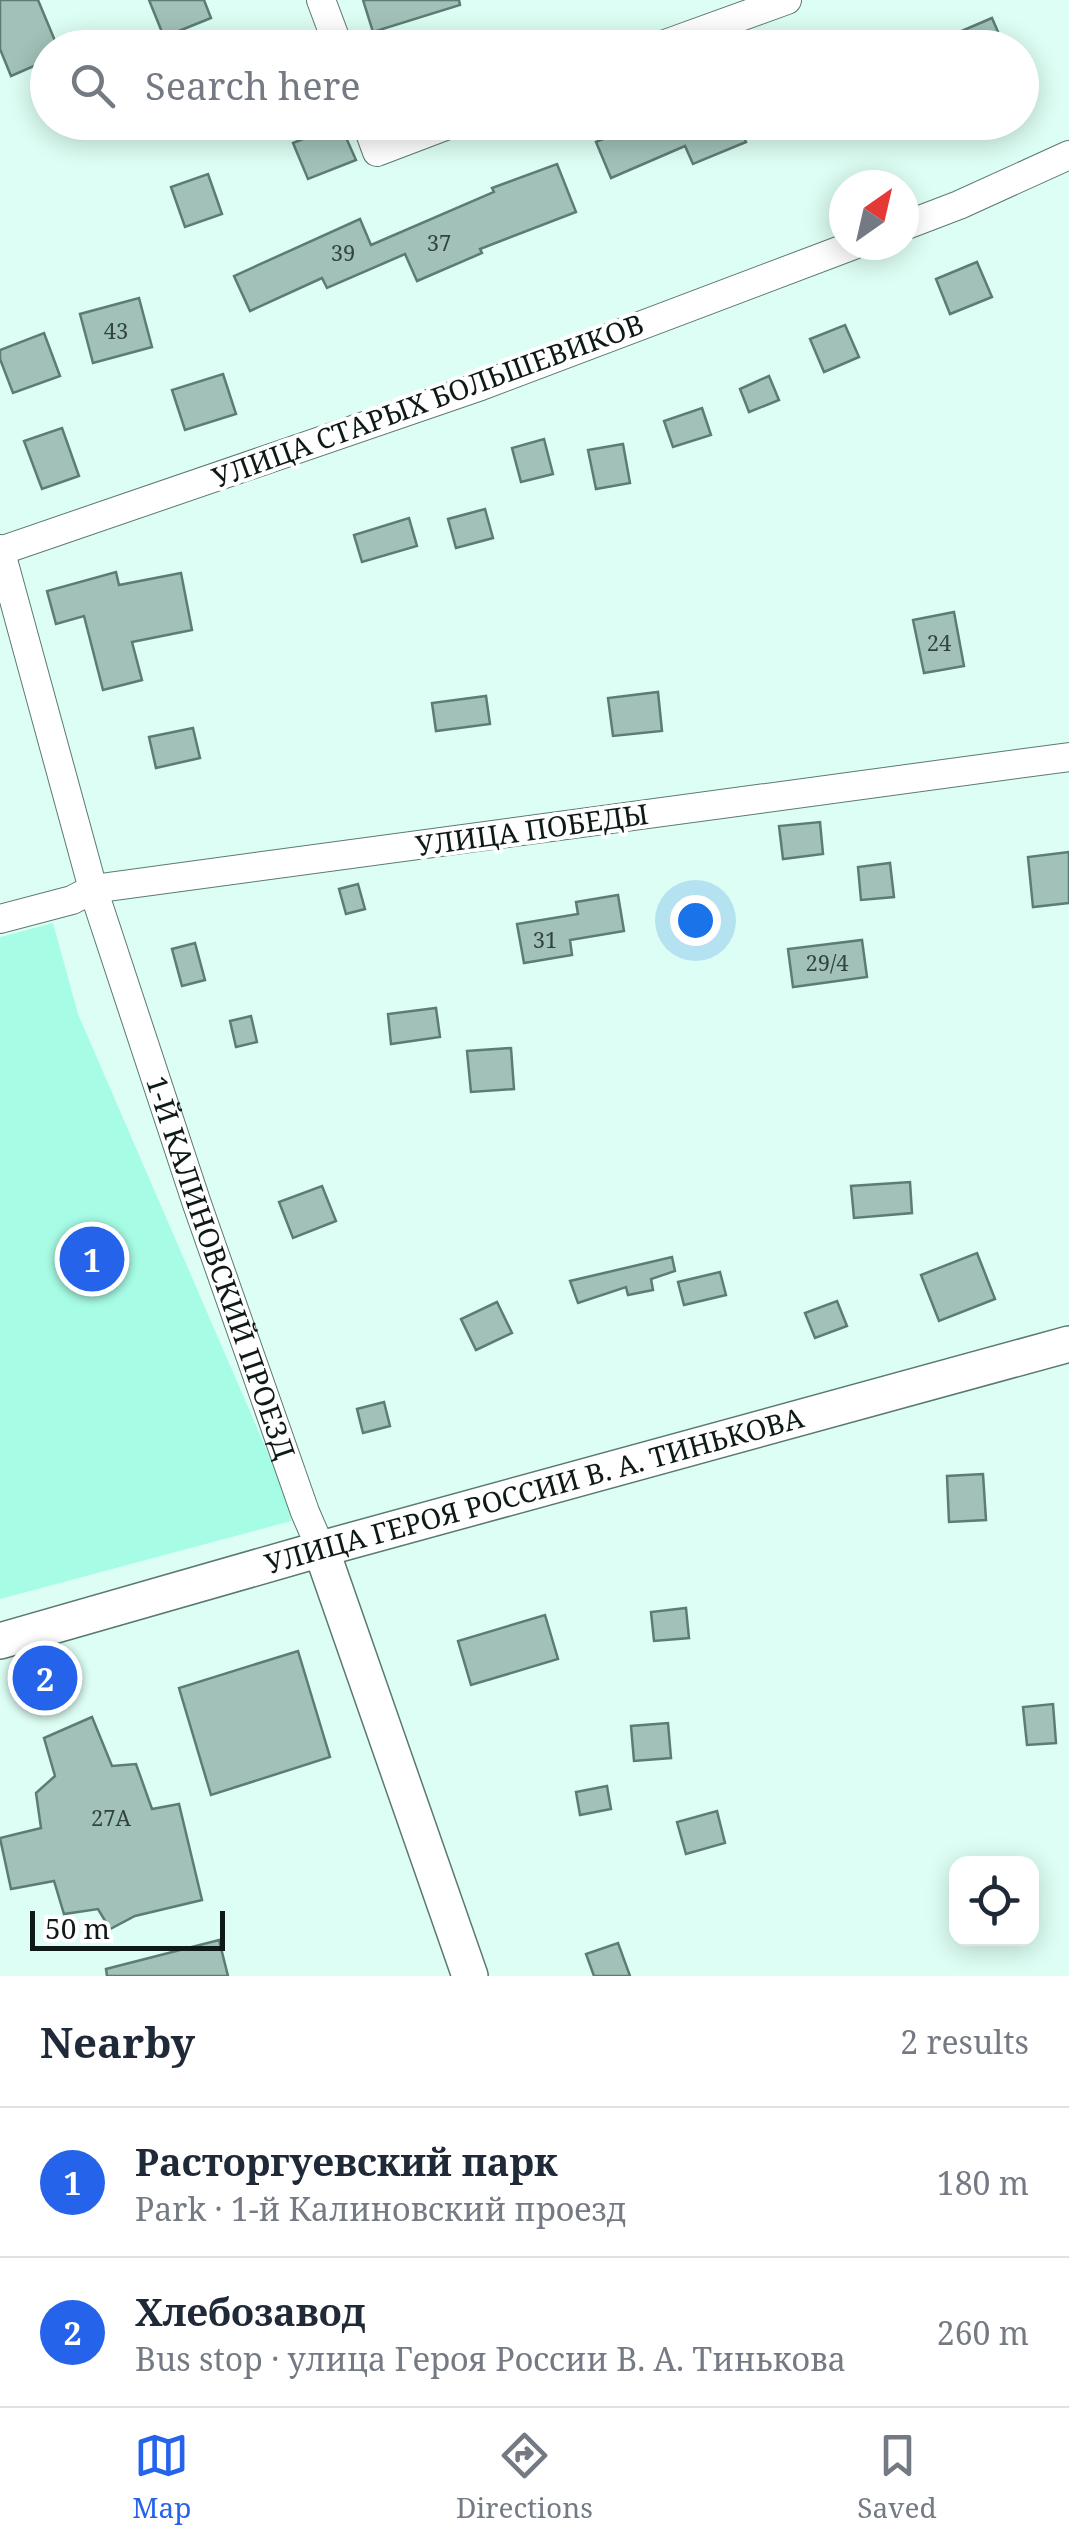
<!DOCTYPE html>
<meta charset="utf-8">
<style>
:root{--surface:#fff;--page:#f6f6f7;--text:#1f2937;--muted:#747a83;--line:#e0e1e3;--accent:#2563eb}
body{margin:0;font-family:"Noto Serif",serif;background:var(--page);color:var(--text)}
.controls{position:absolute;right:30px;bottom:30px;display:grid;overflow:hidden;border-radius:20px;box-shadow:0 5px 25px #0003}
.controls button{width:90px;height:90px;display:grid;place-items:center;padding:0;border:0;border-bottom:2px solid var(--line);background:var(--surface);color:var(--text);font:50px sans-serif}
.compass{position:absolute;left:829px;top:170px;width:90px;height:90px;border-radius:50%;background:var(--surface);box-shadow:0 5px 25px #0003;rotate:34deg}
.scale{position:absolute;left:30px;bottom:25px;width:195px;box-sizing:border-box;padding-left:10px;border:5px solid #0e1a17;border-top:0;font-size:28px;line-height:35px;white-space:nowrap;color:#0e1a17;-webkit-text-stroke:8px #fff;paint-order:stroke}
.you{position:absolute;left:695px;top:920px;width:35px;height:35px;margin:-25px;border:8px solid #fff;border-radius:50%;background:#1a73e8;box-shadow:0 0 0 15px #1a73e833}
.badge{display:grid;place-items:center;width:65px;height:65px;border-radius:50%;background:var(--accent);color:#fff;font-size:32px;font-weight:700}
.pin{position:absolute;translate:-50% -50%;border:5px solid #fff;box-shadow:0 2px 10px #0006}
.list{margin:0;padding:0;list-style:none}
h2{display:flex;justify-content:space-between;align-items:center;height:130px;margin:0;padding:0 40px;font-size:42px}
h2 small{font-size:32px;font-weight:400;color:var(--muted)}
.list li{display:grid;grid-template-columns:65px 1fr auto;gap:30px;align-items:center;box-sizing:border-box;height:150px;padding:0 40px;border-top:2px solid var(--line)}
.list b{display:block;font-size:38px;white-space:nowrap}
.list p{margin:0;font-size:32px;white-space:nowrap;color:var(--muted)}
.list em{font-size:32px;font-style:normal;color:var(--muted)}
.icon{flex:none;width:55px;height:55px;fill:none;stroke:currentColor;stroke-width:2;stroke-linecap:round;stroke-linejoin:round}
.map{position:relative;flex:none;width:1069px;height:1976px;overflow:hidden}
.search{position:absolute;background:var(--surface);box-shadow:0 5px 25px #0003;left:30px;right:30px;top:30px;height:110px;display:flex;align-items:center;gap:25px;box-sizing:border-box;padding:0 35px;border-radius:55px;color:var(--muted);font-size:38px}
.sheet{height:430px;background:var(--surface)}
nav{display:flex;justify-content:space-around;align-items:center;box-sizing:border-box;height:140px;border-top:2px solid var(--line);background:var(--surface);font-size:28px;color:var(--muted)}
nav a{display:grid;justify-items:center;gap:5px}
nav .on{color:var(--accent)}
.map>svg:first-child{display:block}
</style>
<div class="map">
<svg width="1069" height="1976" viewBox="0 0 1069 1976">
<rect width="100%" height="100%" fill="#ddfef4"/>
<!-- green -->
<polygon fill="#a7fce5" points="53,923 78,1014 290,1504 291,1521 0,1599 0,937"/>
<!-- building -->
<g fill="#a2c2b9" stroke="#5e7c74" stroke-width="2.5">
<polygon points="0,0 38,0 58,48 48,48 48,60 11,76 0,49"/>
<polygon points="149,0 204,0 211,18 164,37"/>
<polygon points="363,0 459,0 460,5 373,32"/>
<polygon points="992,18 1005,48 924,48 924,47"/>
<polygon points="642,122 737,122 746,142 693,164 685,146 611,178 596,142"/>
<polygon points="340,124 356,160 308,179 293,143"/>
<polygon points="557,164 576,212 480,249 482,253 417,281 405,254 327,288 322,278 250,311 234,276 360,219 371,245 494,192 492,188"/>
<polygon points="208,174 222,214 185,227 171,187"/>
<polygon points="977,262 992,297 950,314 936,279"/>
<polygon points="139,298 152,347 93,363 80,314"/>
<polygon points="845,325 859,357 824,372 810,339"/>
<polygon points="44,333 60,376 13,393 0,359 0,350"/>
<polygon points="223,374 236,414 185,430 172,390"/>
<polygon points="769,376 779,400 749,412 740,389"/>
<polygon points="702,408 711,435 673,447 664,421"/>
<polygon points="62,428 79,476 42,489 24,441"/>
<polygon points="544,439 553,474 521,482 512,448"/>
<polygon points="623,444 630,483 596,489 588,450"/>
<polygon points="485,509 493,538 456,548 448,519"/>
<polygon points="409,518 417,546 362,562 354,535"/>
<polygon points="116,572 119,585 181,573 192,630 132,642 142,680 103,690 84,616 56,624 47,591"/>
<polygon points="954,612 964,666 924,673 913,620"/>
<polygon points="658,692 662,731 613,736 608,698"/>
<polygon points="486,696 490,724 436,731 432,703"/>
<polygon points="193,728 200,758 156,768 149,737"/>
<polygon points="820,822 823,854 783,859 779,826"/>
<polygon points="1069,852 1069,903 1033,907 1028,857"/>
<polygon points="890,863 894,897 861,900 858,867"/>
<polygon points="358,884 365,909 346,914 339,889"/>
<polygon points="618,895 624,931 570,940 572,955 524,963 517,924 578,914 576,902"/>
<polygon points="862,940 867,977 793,987 788,949"/>
<polygon points="195,943 205,980 182,986 172,949"/>
<polygon points="436,1008 440,1037 391,1044 388,1014"/>
<polygon points="251,1016 257,1042 236,1047 230,1021"/>
<polygon points="511,1048 514,1089 471,1092 467,1051"/>
<polygon points="910,1182 912,1213 854,1218 851,1186"/>
<polygon points="322,1186 336,1221 293,1238 279,1202"/>
<polygon points="977,1253 995,1299 939,1321 921,1275"/>
<polygon points="672,1257 675,1271 651,1279 653,1290 628,1295 626,1287 578,1303 570,1281"/>
<polygon points="720,1272 726,1295 684,1305 678,1282"/>
<polygon points="837,1301 847,1326 815,1338 805,1313"/>
<polygon points="497,1302 512,1333 476,1350 461,1319"/>
<polygon points="384,1402 390,1426 363,1433 357,1409"/>
<polygon points="983,1474 986,1520 949,1522 947,1476"/>
<polygon points="686,1608 689,1638 654,1641 651,1612"/>
<polygon points="545,1615 558,1659 471,1685 458,1641"/>
<polygon points="298,1651 330,1757 211,1795 179,1688"/>
<polygon points="1053,1704 1056,1743 1027,1745 1023,1707"/>
<polygon points="92,1717 112,1766 136,1764 152,1809 179,1804 202,1900 135,1916 110,1929 98,1909 64,1914 54,1881 11,1889 0,1838 41,1828 36,1793 55,1776 44,1738"/>
<polygon points="668,1723 671,1758 634,1761 631,1726"/>
<polygon points="607,1786 611,1809 580,1815 576,1792"/>
<polygon points="717,1811 725,1843 686,1854 677,1822"/>
<polygon points="219,1940 228,1976 107,1976 106,1969"/>
<polygon points="618,1943 630,1976 594,1976 586,1954"/>
</g>
<g fill="none" stroke-linecap="round" stroke-linejoin="round">
<!-- minor casing -->
<g stroke="#5c7971" stroke-width="30">
<g id="minor">
<polyline points="321,0 339,48"/>
<polyline points="654,48 787,0"/>
<polyline points="366,122 377,152 456,122"/>
<polyline points="904,226 959,205 1069,155"/>
<path id="s1" d="M 0,549 L 93,889 L 197,1204 L 305,1512 L 321,1549"/>
<polyline points="0,551 481,386 854,245"/>
<polyline points="0,919 72,900 93,889 1069,757"/>
</g>
</g>
<!-- tertiary casing -->
<g stroke="#5c7971" stroke-width="38">
<g id="tertiary">
<polyline points="321,1549 470,1976"/>
<path id="s2" d="M 0,1641 L 321,1549 L 1069,1344"/>
</g>
</g>
<!-- minor -->
<use href="#minor" stroke="#fff" stroke-width="28"/>
<!-- tertiary -->
<use href="#tertiary" stroke="#fff" stroke-width="35"/>
</g>
<g text-anchor="middle" stroke-width="8" stroke-linejoin="round" paint-order="stroke">
<!-- number labels -->
<g font-size="22" fill="#334440">
<text x="439" y="251">37</text>
<text x="343" y="261">39</text>
<text x="116" y="339">43</text>
<text x="939" y="651">24</text>
<text x="545" y="948">31</text>
<text x="827" y="971">29/4</text>
<text x="111" y="1826">27А</text>
</g>
<!-- street labels -->
<g font-size="28" fill="#0e1a17" stroke="#fff">
<text transform="translate(428 401) rotate(-20)" y="10">УЛИЦА СТАРЫХ БОЛЬШЕВИКОВ</text>
<text transform="translate(532 830) rotate(-8)" y="10">УЛИЦА ПОБЕДЫ</text>
<text dy="10" stroke="none"><textPath href="#s1" startOffset="752">1-Й КАЛИНОВСКИЙ ПРОЕЗД</textPath></text>
<text dy="10" stroke="none"><textPath href="#s2" startOffset="555">УЛИЦА ГЕРОЯ РОССИИ В. А. ТИНЬКОВА</textPath></text>
</g>
</g>
</svg>
<div class="controls">
<button><svg class="icon" aria-label="locate" viewBox="0 0 24 24"><circle cx="12" cy="12" r="6"/><path d="M12 2v4M12 18v4M2 12h4M18 12h4"/></svg></button>
</div>
<svg class="compass" viewBox="-18 -18 36 36"><path d="M0-13l5 13h-10z" fill="#e53935"/><path d="M0 13l5-13h-10z" fill="#747a83"/></svg>
<div class="scale">50 m</div>
<div class="you"></div>
<div class="pin badge" style="left:92px;top:1259px">1</div>
<div class="pin badge" style="left:45px;top:1678px">2</div>
<div class="search"><svg class="icon" aria-label="search" viewBox="0 0 24 24"><circle cx="10" cy="10" r="6"/><path d="M15 15l6 6"/></svg>Search here</div>
</div>
<section class="sheet">
<h2>Nearby<small>2 results</small></h2>
<ul class="list">
<li><span class="badge">1</span><div><b>Расторгуевский парк</b><p>Park · 1-й Калиновский проезд</p></div><em>180 m</em></li>
<li><span class="badge">2</span><div><b>Хлебозавод</b><p>Bus stop · улица Героя России В. А. Тинькова</p></div><em>260 m</em></li>
</ul>
</section>
<nav>
<a class="on"><svg class="icon" aria-label="map" viewBox="0 0 24 24"><path d="M3 6l6-2 6 2 6-2v14l-6 2-6-2-6 2zM9 4v14M15 6v14"/></svg>Map</a>
<a><svg class="icon" aria-label="directions" viewBox="0 0 24 24"><path d="M12 3l9 9-9 9-9-9zM9 14v-3h6M13 9l2 2-2 2"/></svg>Directions</a>
<a><svg class="icon" aria-label="saved" viewBox="0 0 24 24"><path d="M7 4h10v16l-5-4-5 4z"/></svg>Saved</a>
</nav>
